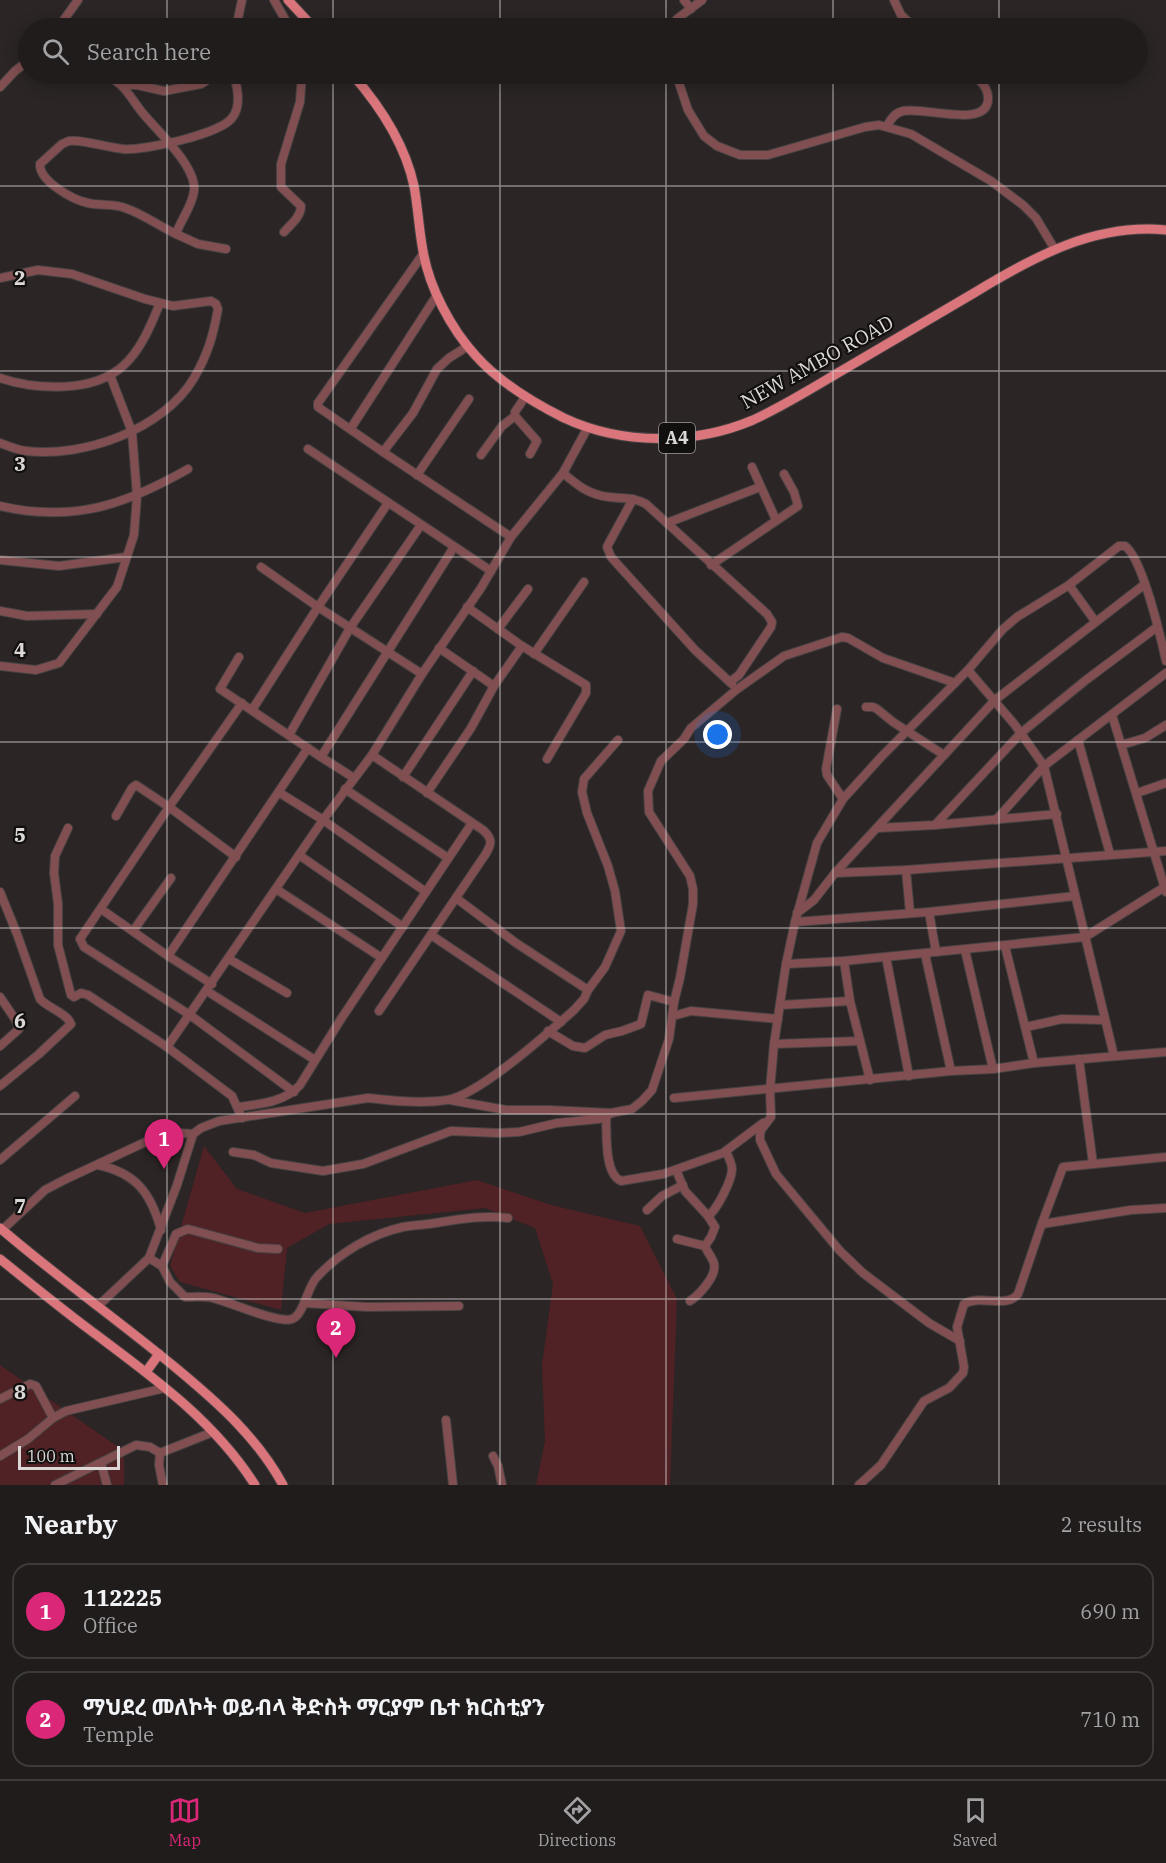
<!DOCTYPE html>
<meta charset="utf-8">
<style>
:root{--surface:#201c1c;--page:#282525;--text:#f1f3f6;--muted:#a2a1a3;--line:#3d3a3b;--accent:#db2777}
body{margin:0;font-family:"IBM Plex Serif","Noto Sans Ethiopic",serif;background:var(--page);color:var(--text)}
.scale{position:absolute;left:18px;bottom:15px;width:102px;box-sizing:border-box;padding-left:6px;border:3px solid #ddd8d8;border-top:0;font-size:16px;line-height:21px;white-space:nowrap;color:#ddd8d8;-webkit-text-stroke:4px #120f0f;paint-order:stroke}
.you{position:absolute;left:718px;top:735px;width:21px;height:21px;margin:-15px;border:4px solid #fff;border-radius:50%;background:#1a73e8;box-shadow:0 0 0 9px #1a73e833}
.badge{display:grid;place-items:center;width:39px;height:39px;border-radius:50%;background:var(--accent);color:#fff;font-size:20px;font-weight:700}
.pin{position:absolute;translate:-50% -50px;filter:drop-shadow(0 2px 3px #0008)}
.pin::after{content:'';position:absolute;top:32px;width:21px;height:18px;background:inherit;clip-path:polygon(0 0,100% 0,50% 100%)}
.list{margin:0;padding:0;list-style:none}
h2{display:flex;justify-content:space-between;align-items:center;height:78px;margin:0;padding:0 24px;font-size:26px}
h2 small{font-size:20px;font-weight:400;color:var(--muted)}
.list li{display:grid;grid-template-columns:39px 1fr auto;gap:18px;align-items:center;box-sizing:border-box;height:96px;margin:0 12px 12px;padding:0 12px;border:2px solid var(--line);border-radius:18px}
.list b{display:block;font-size:22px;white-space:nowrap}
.list p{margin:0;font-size:20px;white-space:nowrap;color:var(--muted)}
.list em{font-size:20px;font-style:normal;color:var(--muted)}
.icon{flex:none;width:33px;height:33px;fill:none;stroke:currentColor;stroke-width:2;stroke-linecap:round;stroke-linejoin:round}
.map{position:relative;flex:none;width:1166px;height:1485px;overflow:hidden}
.search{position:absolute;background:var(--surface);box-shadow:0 3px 15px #0003;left:18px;right:18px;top:18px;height:66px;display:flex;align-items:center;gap:15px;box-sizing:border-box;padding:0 21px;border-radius:33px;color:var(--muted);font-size:22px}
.sheet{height:294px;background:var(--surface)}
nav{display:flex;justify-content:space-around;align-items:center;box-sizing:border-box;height:84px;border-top:2px solid var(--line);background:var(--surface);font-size:16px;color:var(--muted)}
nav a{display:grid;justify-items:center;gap:3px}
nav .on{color:var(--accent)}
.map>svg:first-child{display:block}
</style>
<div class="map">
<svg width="1166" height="1485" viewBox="0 0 1166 1485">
<rect width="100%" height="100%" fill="#2b2525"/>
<!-- green -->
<g fill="#502125">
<polygon points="204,1146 237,1189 305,1213 477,1180 551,1205 640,1226 677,1299 670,1485 536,1485 545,1441 542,1365 553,1284 535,1228 485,1208 329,1224 287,1248 281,1310 180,1282 170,1266"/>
<polygon points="0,1365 124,1451 124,1485 0,1485"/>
</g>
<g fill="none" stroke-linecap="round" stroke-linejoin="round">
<!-- minor casing -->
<g stroke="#474242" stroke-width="10">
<g id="minor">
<polyline points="274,0 290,28"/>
<polyline points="684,0 691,9"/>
<polyline points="894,0 901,15 915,28"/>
<polyline points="58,28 78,0"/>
<polyline points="236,28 242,0"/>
<polyline points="670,28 677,19 702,0"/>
<polyline points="107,74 121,85"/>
<path d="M 210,74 L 206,81 L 201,84 L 164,91 L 137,85 L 121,85 C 129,93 134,102 141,111 C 156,130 197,166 194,191 C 192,207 181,219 176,234 L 198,244 L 226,249"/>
<polyline points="676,74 688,110 704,136 717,146 740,155 768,155 865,127 879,125 911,134 991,181 1023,205 1036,218 1054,248"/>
<polyline points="0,87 15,71 28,61"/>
<path d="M 887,126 C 891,118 895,113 903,111 C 922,106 986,129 988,100 C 989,88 980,80 972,74"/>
<path d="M 284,232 C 290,225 301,217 301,206 L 281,187 L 281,164 L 300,102 L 302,74"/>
<path d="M 176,234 C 159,226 143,214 125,208 C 114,203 100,206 88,203 C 73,200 39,181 40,164 L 62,144 L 69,141 C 81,139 109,148 123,149 C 144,151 220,134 232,118 C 242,106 237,87 234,74"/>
<polyline points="423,254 318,403 318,407 383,452 511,537"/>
<path d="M 0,278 L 38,270 L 72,274 L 145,299 L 173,306 L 211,301 L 216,304 L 218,309 C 213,336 208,354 194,378 C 164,429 84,458 26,451 C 17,450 8,446 0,443"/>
<path d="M 0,378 C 36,390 93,393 123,366 C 141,350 151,325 160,303"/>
<polyline points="525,397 515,412 515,416 537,441 530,454"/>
<polyline points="351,428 437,295"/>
<polyline points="308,449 491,571"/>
<polyline points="383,452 413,413 437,369 449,358 468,346"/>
<polyline points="481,455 502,426 515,416"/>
<polyline points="752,467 776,520"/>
<path d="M 563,473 C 577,485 589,495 609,497 C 622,499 634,497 646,504 L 767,614 L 772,622 L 771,627 L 739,675 L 730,682"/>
<polyline points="417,475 469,399"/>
<polyline points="633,499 609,543 607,547 611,557 695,650 732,684"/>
<path d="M 0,506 C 73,523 125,505 188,469"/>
<polyline points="667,523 760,487"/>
<polyline points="0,560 59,566 126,557"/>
<polyline points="711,565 798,506 794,492 784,474"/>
<polyline points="261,567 318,607 422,674"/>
<polyline points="1069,585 1095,621"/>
<polyline points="467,607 522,646 586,685 586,693 547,759"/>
<polyline points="0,611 27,616 97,614"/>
<polyline points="498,629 528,589"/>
<polyline points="439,648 494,686"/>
<polyline points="534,654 584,582"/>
<polyline points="239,657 220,689 321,757"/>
<polyline points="0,666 36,670 59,663 117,587 134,535 137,496 132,432 110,375"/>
<polyline points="968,670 1015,725 1044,766 1114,1056"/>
<polyline points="242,703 169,807 80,939 84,947 190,1015 294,1092"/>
<polyline points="866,707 873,707 877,709 893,722 944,755"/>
<polyline points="837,709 826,769 827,775 843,799"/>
<polyline points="252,710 318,607 388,503"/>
<polyline points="1112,715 1166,892"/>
<polyline points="289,735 350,628 421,525"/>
<polyline points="1078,740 1110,854"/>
<polyline points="1121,745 1145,738 1166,725"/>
<path d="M 372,755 L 483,830 C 493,839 492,844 485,855 L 379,1011"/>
<polyline points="403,777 473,671"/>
<polyline points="354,778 321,757 454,547"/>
<polyline points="345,789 448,858"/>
<polyline points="280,793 323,820 426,892"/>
<polyline points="427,793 471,728 494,686 522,646"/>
<polyline points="1137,793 1166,783"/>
<polyline points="116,816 132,788 136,785 169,807 236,857"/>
<polyline points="996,820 1044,766 1166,673"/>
<polyline points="935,825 1021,733 1086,680 1157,627"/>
<polyline points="68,828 55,856 54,873 58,904 58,945 71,995 74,997 81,993 88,995 167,1047"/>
<polyline points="878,828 935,825 1057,814"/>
<polyline points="299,855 403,927"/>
<polyline points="906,870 910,913"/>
<polyline points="835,873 906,870 1166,851"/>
<polyline points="276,889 382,958"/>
<path d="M 0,892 L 17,934 L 40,999 C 48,1008 67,1013 71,1024 L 39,1054 L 0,1086"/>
<polyline points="456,898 516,943 588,990"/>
<polyline points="101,909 168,956"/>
<polyline points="929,912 936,952"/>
<polyline points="797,913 814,900 835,873 995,700 1145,584"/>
<polyline points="795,922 929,912 1075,896"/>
<polyline points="133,931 171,878"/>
<polyline points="431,935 561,1022"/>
<polyline points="1005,946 1034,1063"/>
<polyline points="965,950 993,1069"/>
<polyline points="925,954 951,1071"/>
<polyline points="886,957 909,1076"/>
<polyline points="229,959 287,993"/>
<polyline points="844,961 850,1001 870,1080"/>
<polyline points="786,964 844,961 1085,937 1163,888"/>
<polyline points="212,984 168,956 308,748"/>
<polyline points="207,991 315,1060"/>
<polyline points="0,997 15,1019 19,1029 0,1046"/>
<polyline points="781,1005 850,1001"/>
<polyline points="673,1016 691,1011 778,1019"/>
<polyline points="1026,1027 1062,1019 1105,1020"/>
<polyline points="548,1031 573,1046 585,1048 605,1035 622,1031 641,1024 648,995 674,1002"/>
<polyline points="774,1044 860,1041"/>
<polyline points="1079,1059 1093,1164"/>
<polyline points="674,1098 951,1071 993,1069 1034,1063 1166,1052"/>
<polyline points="450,1100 506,1110 549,1110 611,1113 632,1109 642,1101 652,1090 669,1039 674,1002 680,978 693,904 693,889 690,876 649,812 648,791 661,761 684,739 691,728 736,690 784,656 842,637 848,638 883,658 955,683"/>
<path d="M 238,1107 C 261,1104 285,1102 300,1085 L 341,1019 L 472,823"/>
<path d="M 606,1117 C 607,1133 604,1174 621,1181 L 663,1174 L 723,1153 L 763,1123"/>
<polyline points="242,1118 232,1096 167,1047 323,820 372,755 422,674 481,588 511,537 563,473 588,427"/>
<polyline points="233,1152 254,1155 271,1163 323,1171 363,1164 451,1131 497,1133 519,1132 557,1123 599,1119 610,1114"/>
<polyline points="0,1160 75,1096"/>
<path d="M 98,1165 C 136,1173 151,1193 161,1230"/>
<path d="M 676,1170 L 685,1191 L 708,1216 L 715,1227 L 711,1237 L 705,1246 C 707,1252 713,1258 714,1264 C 717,1276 699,1295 690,1301"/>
<polyline points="647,1210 662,1196 683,1185"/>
<path d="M 708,1216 C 717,1210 732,1180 732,1169 C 732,1163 728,1157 726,1151"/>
<polyline points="1042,1224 1131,1210 1166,1208"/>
<polyline points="2,1230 45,1190 66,1179 167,1132 193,1134"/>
<polyline points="677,1239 705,1246"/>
<path d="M 149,1258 L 162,1266 L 170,1282 L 185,1297 C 194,1297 204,1296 213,1298 C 230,1302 278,1324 292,1319 C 304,1315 307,1287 317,1277 C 339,1253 371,1234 403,1227 C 414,1225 425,1225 435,1223 C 460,1219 484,1215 508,1218"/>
<polyline points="162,1266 176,1234 188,1229 258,1248 278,1249"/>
<polyline points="304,1303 367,1307 459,1306"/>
<path d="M 98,1306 L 149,1258 L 177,1185 L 193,1134 L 201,1128 L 219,1121 L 368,1098 C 393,1101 422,1104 447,1100 C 479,1095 548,1033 574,1010 L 584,999 L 588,990 L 605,967 L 621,931 L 615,891 L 608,866 L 587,813 L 582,792 L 584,779 L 618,740"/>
<path d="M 960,1341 L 929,1323 L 863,1273 L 840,1251 L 776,1174 L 760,1140 L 760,1135 L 761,1130 L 771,1117 L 770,1090 L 774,1044 L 786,964 L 795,922 L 817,843 L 843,799 L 882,756 L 968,670 L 1003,629 L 1017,617 L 1069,585 L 1119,546 L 1125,546 C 1142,557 1161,638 1166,661"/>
<polyline points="0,1399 30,1384 36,1386 53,1418"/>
<polyline points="446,1420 453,1485"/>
<polyline points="160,1453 213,1432"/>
<polyline points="160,1453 159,1465 163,1485"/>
<polyline points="0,1456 28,1439 53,1418 66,1411 165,1388"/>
<polyline points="493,1456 498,1466 502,1485"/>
<polyline points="101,1463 107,1485"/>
<polyline points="55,1485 136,1445 150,1447 160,1453"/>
<path d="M 859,1485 L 881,1465 L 924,1401 L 949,1388 L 963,1373 L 964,1367 L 957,1327 L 964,1304 C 980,1294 1006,1309 1018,1294 L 1041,1226 L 1063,1167 L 1166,1157"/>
</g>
</g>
<!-- major casing -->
<g stroke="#474242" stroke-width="11">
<g id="major">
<polyline points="288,0 314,28"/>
<path d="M 352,74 C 380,106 405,144 414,186 C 418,208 419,230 423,251 C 429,287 451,329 476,356 C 500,383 532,402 564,418 C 622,445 694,445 753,420 C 786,405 817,385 848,367 C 890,342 932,318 974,293 C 1033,257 1095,223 1166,230"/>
<path d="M 0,1228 C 57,1277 118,1320 176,1368 C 217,1402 257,1437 283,1485"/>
<path d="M 0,1259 C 30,1283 59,1307 90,1330 C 150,1375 214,1420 255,1485"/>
<polyline points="146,1372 159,1354"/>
</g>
</g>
<!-- minor -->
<use href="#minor" stroke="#814f51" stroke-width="8"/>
<!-- major -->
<use href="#major" stroke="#d9757b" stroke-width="9"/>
</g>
<!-- grid -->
<path fill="none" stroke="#ddd8d8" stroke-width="1.5" stroke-opacity="0.55" d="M 167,0 L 167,28M 333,0 L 333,28M 500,0 L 500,28M 666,0 L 666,28M 833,0 L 833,28M 999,0 L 999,28M 167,74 L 167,1485M 333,74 L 333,1485M 500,74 L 500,1485M 666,74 L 666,1485M 833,74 L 833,1485M 999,74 L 999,1485M 0,186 L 1166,186M 0,371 L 1166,371M 0,557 L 1166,557M 0,742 L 1166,742M 0,928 L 1166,928M 0,1114 L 1166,1114M 0,1299 L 1166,1299"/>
<g text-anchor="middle" stroke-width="4.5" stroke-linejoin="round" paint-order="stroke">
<!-- shield labels -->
<rect fill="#120f0f" stroke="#a09c9c" stroke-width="1.5" x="659" y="423" width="36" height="30" rx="4.5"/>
<g font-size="18" font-weight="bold" fill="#ddd8d8">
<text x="677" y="444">A4</text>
</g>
<!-- street labels -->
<g font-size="20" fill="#ddd8d8" stroke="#120f0f">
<text transform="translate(817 362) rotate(-29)" y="7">NEW AMBO ROAD</text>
</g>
</g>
<g font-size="20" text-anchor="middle" font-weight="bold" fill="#ddd8d8" stroke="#120f0f" stroke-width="4.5" stroke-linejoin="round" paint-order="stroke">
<text x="20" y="285">2</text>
<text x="20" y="471">3</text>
<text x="20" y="657">4</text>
<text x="20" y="842">5</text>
<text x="20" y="1028">6</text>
<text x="20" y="1213">7</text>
<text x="20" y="1399">8</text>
</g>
</svg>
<div class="scale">100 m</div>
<div class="you"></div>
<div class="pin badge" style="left:164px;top:1169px">1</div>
<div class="pin badge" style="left:336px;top:1358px">2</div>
<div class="search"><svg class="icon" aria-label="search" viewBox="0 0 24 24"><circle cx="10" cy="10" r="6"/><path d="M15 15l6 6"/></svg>Search here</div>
</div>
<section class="sheet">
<h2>Nearby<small>2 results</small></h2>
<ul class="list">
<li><span class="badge">1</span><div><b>112225</b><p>Office</p></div><em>690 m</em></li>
<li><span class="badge">2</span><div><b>ማህደረ መለኮት ወይብላ ቅድስት ማርያም ቤተ ክርስቲያን</b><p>Temple</p></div><em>710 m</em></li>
</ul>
</section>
<nav>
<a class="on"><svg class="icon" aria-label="map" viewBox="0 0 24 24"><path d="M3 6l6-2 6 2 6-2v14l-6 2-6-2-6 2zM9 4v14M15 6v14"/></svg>Map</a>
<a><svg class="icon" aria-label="directions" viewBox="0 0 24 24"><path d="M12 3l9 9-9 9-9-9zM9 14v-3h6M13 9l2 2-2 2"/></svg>Directions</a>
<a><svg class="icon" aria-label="saved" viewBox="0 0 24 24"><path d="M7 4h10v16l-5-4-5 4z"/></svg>Saved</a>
</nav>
